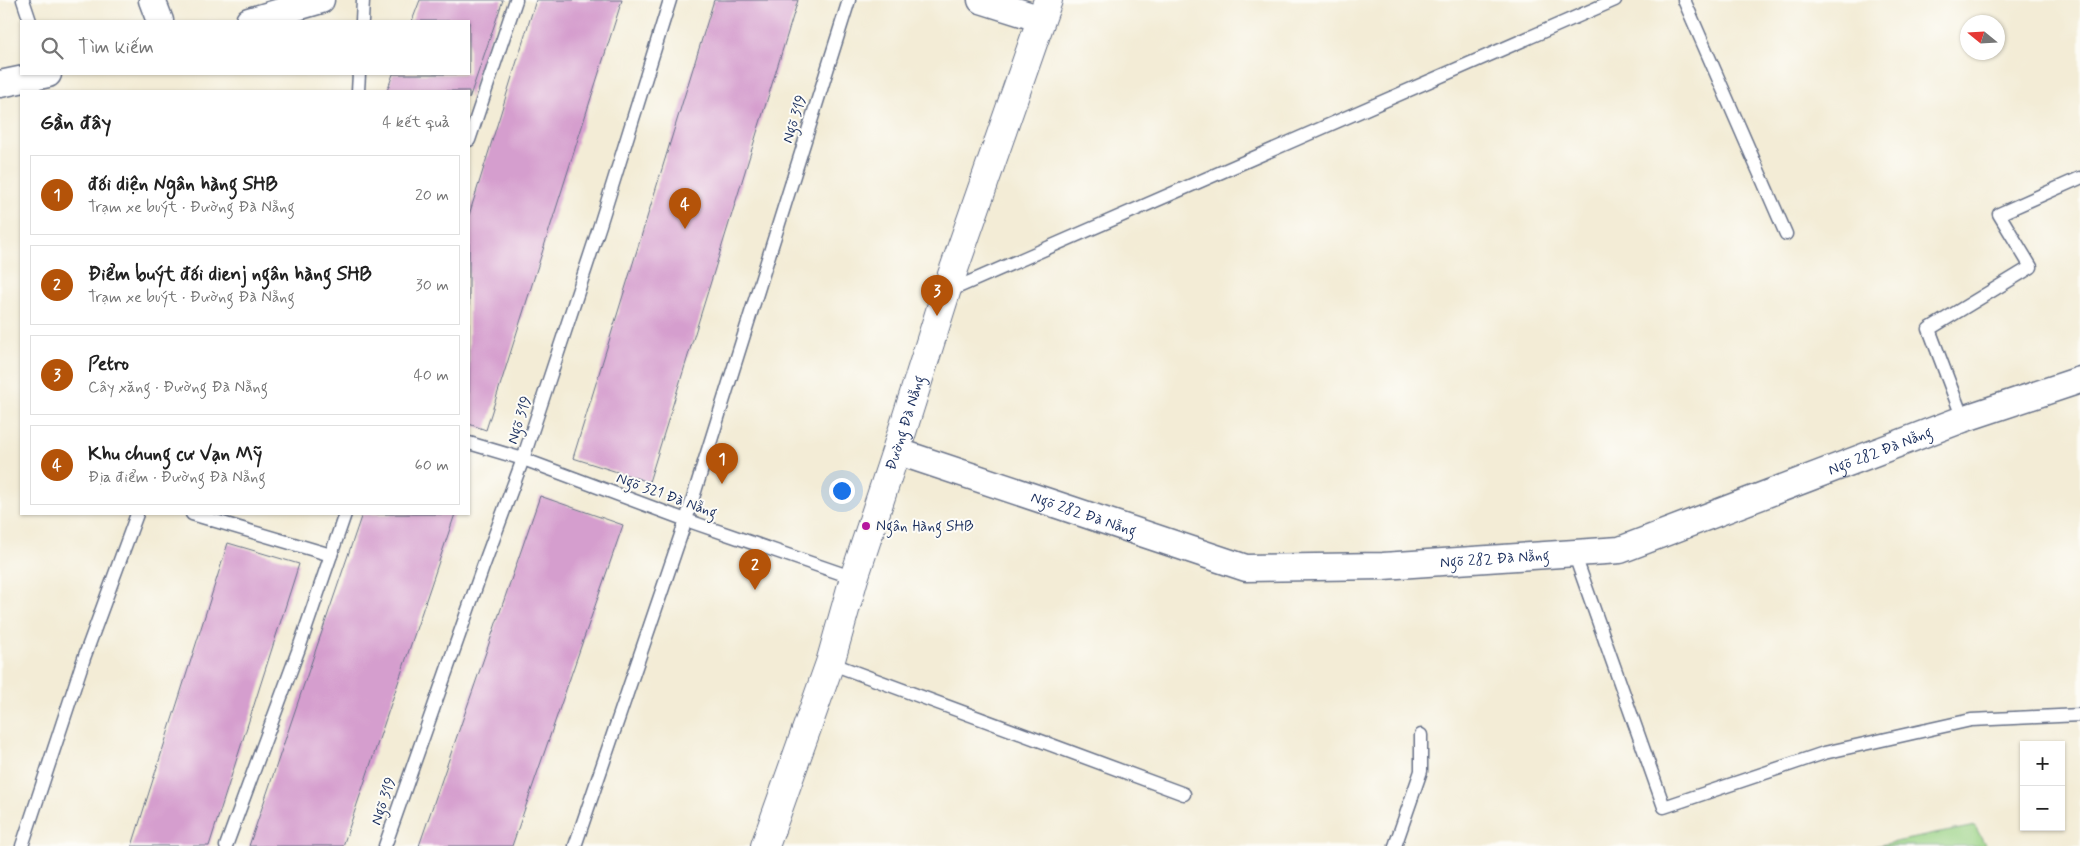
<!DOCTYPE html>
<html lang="vi">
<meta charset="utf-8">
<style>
:root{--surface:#fff;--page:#f6f6f6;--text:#222;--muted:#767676;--line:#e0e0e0;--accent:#b45309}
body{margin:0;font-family:Mynerve,sans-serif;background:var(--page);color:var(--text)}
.controls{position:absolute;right:15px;bottom:15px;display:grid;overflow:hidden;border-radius:0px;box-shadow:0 1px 4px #0004}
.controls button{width:45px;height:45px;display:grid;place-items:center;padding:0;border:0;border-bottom:1px solid var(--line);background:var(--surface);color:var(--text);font:25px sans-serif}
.compass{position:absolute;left:1960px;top:15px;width:45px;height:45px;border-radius:50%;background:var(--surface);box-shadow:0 1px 4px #0004;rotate:288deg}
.you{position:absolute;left:841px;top:490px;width:18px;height:18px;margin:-12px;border:4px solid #fff;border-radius:50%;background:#1a73e8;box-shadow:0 0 0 8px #1a73e833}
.badge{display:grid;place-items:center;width:32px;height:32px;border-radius:50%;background:var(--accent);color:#fff;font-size:16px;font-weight:700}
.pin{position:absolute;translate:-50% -41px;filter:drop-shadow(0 1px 2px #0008)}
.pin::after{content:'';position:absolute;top:26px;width:18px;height:15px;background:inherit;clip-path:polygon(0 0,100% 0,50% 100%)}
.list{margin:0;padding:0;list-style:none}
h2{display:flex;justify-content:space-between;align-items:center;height:65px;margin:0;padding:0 20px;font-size:21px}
h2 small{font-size:16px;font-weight:400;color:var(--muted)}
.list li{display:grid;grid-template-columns:32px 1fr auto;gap:15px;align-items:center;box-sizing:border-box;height:80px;margin:0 10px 10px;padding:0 10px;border:1px solid var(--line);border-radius:0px}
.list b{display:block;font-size:19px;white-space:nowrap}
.list p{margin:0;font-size:16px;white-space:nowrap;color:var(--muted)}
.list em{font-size:16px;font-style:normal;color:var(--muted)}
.icon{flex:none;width:28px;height:28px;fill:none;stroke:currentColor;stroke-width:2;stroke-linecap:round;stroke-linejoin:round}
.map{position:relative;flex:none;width:2080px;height:846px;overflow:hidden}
.search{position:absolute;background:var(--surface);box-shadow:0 1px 4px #0004;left:20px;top:20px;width:450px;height:55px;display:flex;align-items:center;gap:12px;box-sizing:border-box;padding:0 18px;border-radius:0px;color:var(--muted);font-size:19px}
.panel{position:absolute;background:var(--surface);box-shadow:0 1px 4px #0004;left:20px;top:90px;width:450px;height:425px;border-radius:0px}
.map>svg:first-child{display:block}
</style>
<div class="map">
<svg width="2080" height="846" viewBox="0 0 2080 846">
<rect width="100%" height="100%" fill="#fdfcf7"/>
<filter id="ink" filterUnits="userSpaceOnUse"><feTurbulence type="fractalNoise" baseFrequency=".02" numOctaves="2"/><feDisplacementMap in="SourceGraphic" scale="10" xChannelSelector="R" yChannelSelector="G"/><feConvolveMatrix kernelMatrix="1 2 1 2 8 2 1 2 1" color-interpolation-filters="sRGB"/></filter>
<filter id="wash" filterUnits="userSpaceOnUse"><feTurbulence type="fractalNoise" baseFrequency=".0096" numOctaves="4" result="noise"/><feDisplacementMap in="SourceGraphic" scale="20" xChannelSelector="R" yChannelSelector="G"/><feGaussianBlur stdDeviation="1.12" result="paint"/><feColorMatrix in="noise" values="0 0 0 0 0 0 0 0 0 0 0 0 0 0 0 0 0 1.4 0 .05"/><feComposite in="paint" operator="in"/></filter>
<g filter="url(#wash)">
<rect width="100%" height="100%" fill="#f3ecd6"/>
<!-- green -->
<polygon fill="#99d184" stroke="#5a8071" points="1975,826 1986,846 1875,846"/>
<g id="blocks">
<!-- building -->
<g fill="#d59ece">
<polygon points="420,0 503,0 469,99 469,91 387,91 393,74 469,74 469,21 412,21"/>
<polygon points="536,0 622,0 486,430 469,424 469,215"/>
<polygon points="714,0 798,0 649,482 573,458"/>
<polygon points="540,496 623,525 512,846 419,846"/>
<polygon points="362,514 455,514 343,846 249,846"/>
<polygon points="228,543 299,564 209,846 132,846"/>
</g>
</g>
</g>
<g filter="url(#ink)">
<use href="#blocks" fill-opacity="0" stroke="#677188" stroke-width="1"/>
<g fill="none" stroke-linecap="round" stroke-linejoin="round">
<!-- lane casing -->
<g stroke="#677188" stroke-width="15">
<g id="lane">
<polyline points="23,0 30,21"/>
<polyline points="1684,0 1786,234"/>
<polyline points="362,21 363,0"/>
<polyline points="358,91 359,74"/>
<polyline points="469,140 516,0"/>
<polyline points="949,291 1615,0"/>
<polyline points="1963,419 1929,329 2031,267 1999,214 2080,178"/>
<polyline points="469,443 523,459 686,520 854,578"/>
<polyline points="192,514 331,555"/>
<polyline points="1574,553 1664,807 1824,753 1971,720 2080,715"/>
<polyline points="830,663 1184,794"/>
<polyline points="22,846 84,658 137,514"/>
<polyline points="226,846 298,651 345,514"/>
<polyline points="385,846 483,567 523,459 600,225 670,0"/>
<polyline points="575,846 686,520 849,0"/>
<polyline points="1395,846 1421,771 1421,735"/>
</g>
</g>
<!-- street casing -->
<g stroke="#677188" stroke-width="29">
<g id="street">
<polyline points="152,0 160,21"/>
<polyline points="981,0 1041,19"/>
<polyline points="249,21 321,0"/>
<polyline points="0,84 48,74"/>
<path id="s1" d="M 896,451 L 1246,568 L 1383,566 L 1620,550 L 1963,419 L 2080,380"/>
</g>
</g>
<!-- secondary casing -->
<g stroke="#677188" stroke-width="30">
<g id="secondary">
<path id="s2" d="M 765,846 L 830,663 L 854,578 L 896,451 L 946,292 L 1048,0"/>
</g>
</g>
<!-- lane -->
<use href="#lane" stroke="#fff" stroke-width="12"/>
<!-- street -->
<use href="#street" stroke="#fff" stroke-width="26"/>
<!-- secondary -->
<use href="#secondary" stroke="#fff" stroke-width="28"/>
</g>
</g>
<!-- markers -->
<circle fill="#b5179e" stroke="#fdfcf7" stroke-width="2" cx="866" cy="526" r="5"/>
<g text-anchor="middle" stroke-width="4" stroke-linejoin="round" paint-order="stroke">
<!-- street labels -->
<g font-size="15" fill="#1b2f5e" stroke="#fdfcf7">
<text transform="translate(794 119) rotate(-72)" y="5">Ngõ 319</text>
<text transform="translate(519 420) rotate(-72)" y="5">Ngõ 319</text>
<text dy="5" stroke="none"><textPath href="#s2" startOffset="446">Đường Đà Nẵng</textPath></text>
<text dy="5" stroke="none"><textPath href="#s1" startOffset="1022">Ngõ 282 Đà Nẵng</textPath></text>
<text transform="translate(667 495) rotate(20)" y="5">Ngõ 321 Đà Nẵng</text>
<text dy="5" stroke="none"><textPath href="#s1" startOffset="198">Ngõ 282 Đà Nẵng</textPath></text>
<text dy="5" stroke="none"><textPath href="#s1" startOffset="618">Ngõ 282 Đà Nẵng</textPath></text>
<text transform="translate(383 801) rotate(-71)" y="5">Ngõ 319</text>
</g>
<!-- poi labels -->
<g font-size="15" fill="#1b2f5e" stroke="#fdfcf7" text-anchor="start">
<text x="876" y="531">Ngân Hàng SHB</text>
</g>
</g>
</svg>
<div class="controls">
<button>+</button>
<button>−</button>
</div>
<svg class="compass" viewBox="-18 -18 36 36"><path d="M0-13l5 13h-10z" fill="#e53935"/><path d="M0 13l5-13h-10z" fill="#767676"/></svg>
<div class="you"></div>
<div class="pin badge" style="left:722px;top:484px">1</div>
<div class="pin badge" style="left:755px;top:590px">2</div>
<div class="pin badge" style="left:937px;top:316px">3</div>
<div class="pin badge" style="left:685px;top:229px">4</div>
<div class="search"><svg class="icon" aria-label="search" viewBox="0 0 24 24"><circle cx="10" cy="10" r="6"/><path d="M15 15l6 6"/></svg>Tìm kiếm</div>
<section class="panel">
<h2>Gần đây<small>4 kết quả</small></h2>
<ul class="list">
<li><span class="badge">1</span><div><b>đối diện Ngân hàng SHB</b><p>Trạm xe buýt · Đường Đà Nẵng</p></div><em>20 m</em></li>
<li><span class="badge">2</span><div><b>Điểm buýt đối dienj ngân hàng SHB</b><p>Trạm xe buýt · Đường Đà Nẵng</p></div><em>30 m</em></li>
<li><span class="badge">3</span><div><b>Petro</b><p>Cây xăng · Đường Đà Nẵng</p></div><em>40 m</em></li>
<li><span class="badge">4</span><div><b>Khu chung cư Vạn Mỹ</b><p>Địa điểm · Đường Đà Nẵng</p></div><em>60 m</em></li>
</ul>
</section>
</div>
